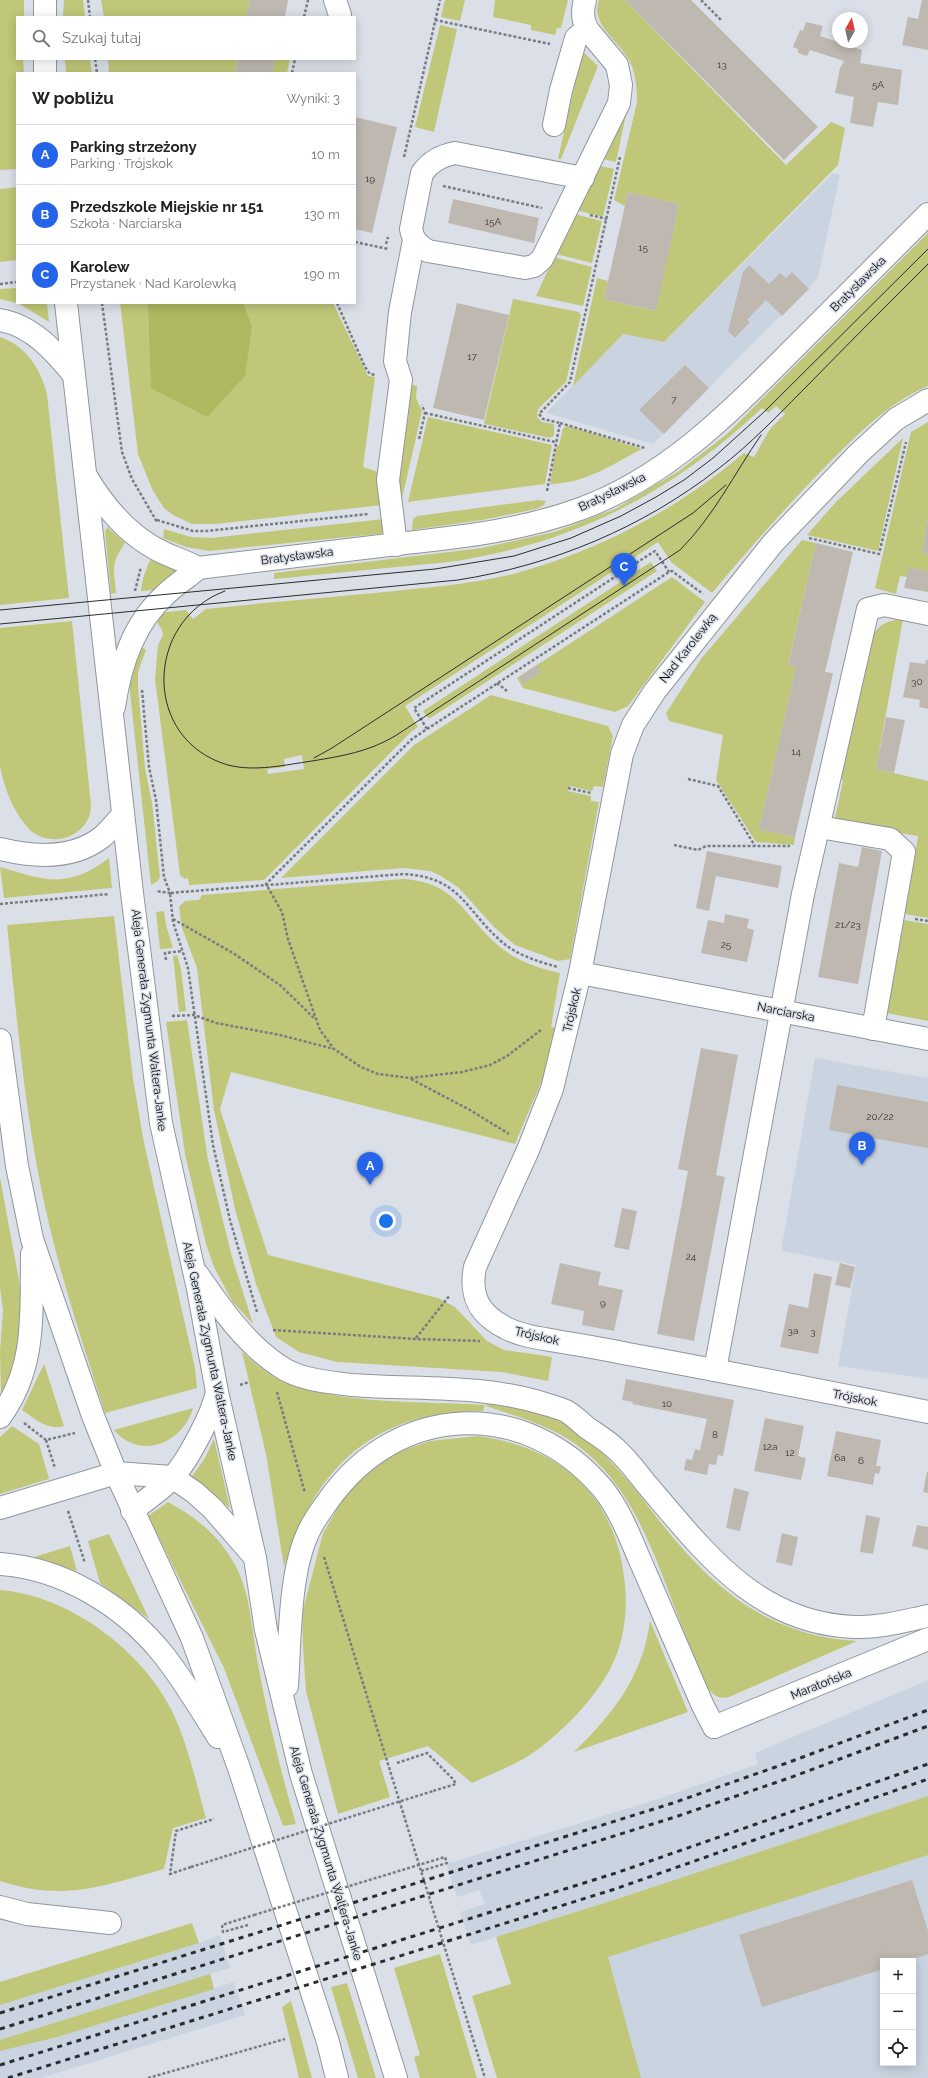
<!DOCTYPE html>
<html lang="pl">
<meta charset="utf-8">
<style>
:root{--surface:#fff;--page:#f6f6f6;--text:#222;--muted:#767676;--line:#e0e0e0;--accent:#2563eb}
body{margin:0;font-family:Raleway,sans-serif;background:var(--page);color:var(--text)}
.controls{position:absolute;right:12px;bottom:12px;display:grid;overflow:hidden;border-radius:0px;box-shadow:0 2px 10px #0003}
.controls button{width:36px;height:36px;display:grid;place-items:center;padding:0;border:0;border-bottom:1px solid var(--line);background:var(--surface);color:var(--text);font:20px sans-serif}
.compass{position:absolute;left:832px;top:12px;width:36px;height:36px;border-radius:50%;background:var(--surface);box-shadow:0 2px 10px #0003;rotate:8deg}
.you{position:absolute;left:386px;top:1221px;width:14px;height:14px;margin:-10px;border:3px solid #fff;border-radius:50%;background:#1a73e8;box-shadow:0 0 0 6px #1a73e833}
.badge{display:grid;place-items:center;width:26px;height:26px;border-radius:50%;background:var(--accent);color:#fff;font-size:13px;font-weight:700}
.pin{position:absolute;translate:-50% -33px;filter:drop-shadow(0 1px 2px #0008)}
.pin::after{content:'';position:absolute;top:21px;width:14px;height:12px;background:inherit;clip-path:polygon(0 0,100% 0,50% 100%)}
.list{margin:0;padding:0;list-style:none}
h2{display:flex;justify-content:space-between;align-items:center;height:52px;margin:0;padding:0 16px;font-size:17px}
h2 small{font-size:13px;font-weight:400;color:var(--muted)}
.list li{display:grid;grid-template-columns:26px 1fr auto;gap:12px;align-items:center;box-sizing:border-box;height:60px;padding:0 16px;border-top:1px solid var(--line)}
.list b{display:block;font-size:15px;white-space:nowrap}
.list p{margin:0;font-size:13px;white-space:nowrap;color:var(--muted)}
.list em{font-size:13px;font-style:normal;color:var(--muted)}
.icon{flex:none;width:22px;height:22px;fill:none;stroke:currentColor;stroke-width:2;stroke-linecap:round;stroke-linejoin:round}
.map{position:relative;flex:none;width:928px;height:2078px;overflow:hidden}
.search{position:absolute;background:var(--surface);box-shadow:0 2px 10px #0003;left:16px;top:16px;width:340px;height:44px;display:flex;align-items:center;gap:10px;box-sizing:border-box;padding:0 14px;border-radius:0px;color:var(--muted);font-size:15px}
.panel{position:absolute;background:var(--surface);box-shadow:0 2px 10px #0003;left:16px;top:72px;width:340px;height:232px;border-radius:0px}
.map>svg:first-child{display:block}
</style>
<div class="map">
<svg width="928" height="2078" viewBox="0 0 928 2078">
<rect width="100%" height="100%" fill="#dbe0e8"/>
<!-- built -->
<g fill="#cad4e1" fill-rule="evenodd">
<polygon points="833,173 840,175 818,278 653,444 546,413 623,334 664,342"/>
<polygon points="815,1058 928,1078 928,1379 838,1366 856,1265 781,1251"/>
<polygon points="928,1680 928,1796 623,1897 471,1945 460,1912 485,1904 479,1890 457,1897 446,1864 655,1800 758,1764 755,1753"/>
<path d="M 928,1855 L 928,2078 L 641,2078 L 607,1957 ZM 883,1961 L 913,1961 L 913,2063 L 883,2063 Z"/>
<polygon points="220,1935 230,1968 210,1974 214,1988 234,1982 245,2015 41,2078 0,2078 0,2005 199,1943"/>
</g>
<!-- green -->
<g fill="#c0c778" fill-rule="evenodd">
<polygon points="0,0 24,0 24,17 17,17 17,59 23,59 24,73 17,73 17,169 0,170"/>
<polygon points="64,0 83,0 85,17 63,17"/>
<polygon points="101,0 250,0 246,17 104,17"/>
<polygon points="445,0 465,0 460,21 441,17"/>
<polygon points="495,0 568,0 561,28 557,28 555,35 531,30 531,25 493,17"/>
<path d="M 599,0 L 625,0 L 786,165 L 831,122 L 845,128 L 838,165 L 664,342 L 623,334 L 573,386 L 597,278 L 608,281 L 604,299 L 655,311 L 679,204 L 628,192 L 625,206 L 614,200 L 637,102 C 637,87 636,75 630,62 C 621,42 589,25 599,0 Z"/>
<polygon points="440,25 457,29 434,132 415,127"/>
<polygon points="580,49 598,66 561,159 558,159 580,61"/>
<polygon points="65,59 90,59 92,73 66,73"/>
<polygon points="108,59 237,59 235,73 109,73"/>
<polygon points="275,59 290,59 287,73 272,73"/>
<polygon points="629,100 616,162 599,158"/>
<polygon points="596,165 614,169 603,217 576,210"/>
<polygon points="17,187 17,260 0,262 0,189"/>
<polygon points="574,214 602,221 592,263 556,254"/>
<path d="M 928,233 L 928,386 C 887,403 855,437 824,468 C 785,508 748,550 712,593 L 671,562 L 658,542 L 405,706 L 418,727 L 410,733 L 264,880 L 189,885 L 188,878 L 185,879 L 180,875 L 155,679 L 158,645 L 163,635 L 162,630 L 154,617 L 158,613 L 186,610 L 193,619 L 206,609 C 262,603 319,598 375,593 C 421,588 468,585 513,574 C 599,551 676,510 744,453 L 754,457 L 770,429 L 785,414 L 776,406 L 768,413 L 762,408 C 680,485 590,536 478,557 C 452,563 424,564 397,567 C 356,571 315,575 274,579 L 274,573 L 482,548 L 554,532 L 615,509 L 679,471 L 727,434 ZM 302,755 L 304,769 L 268,774 L 267,769 L 285,767 L 284,759 Z"/>
<polygon points="554,257 592,267 583,306 536,296"/>
<polygon points="17,288 17,303 0,299 0,289"/>
<polygon points="513,299 579,312 581,315 566,382 538,409 537,417 542,422 554,424 554,436 550,438 484,424"/>
<polygon points="18,303 47,303 49,322"/>
<polygon points="120,303 333,303 368,376 375,377 363,467 384,474 382,505 216,524 192,524 173,515 164,508 153,491 138,454"/>
<path d="M 0,337 C 26,346 40,368 47,394 L 69,598 L 0,605 Z"/>
<polygon points="406,383 417,386 416,398 422,411 401,503 395,478"/>
<polygon points="428,417 552,445 545,484 408,502"/>
<polygon points="928,422 928,517 922,553 928,554 928,571 909,567 907,577 900,576 896,594 875,588 911,432"/>
<path d="M 568,426 L 642,449 C 613,464 584,484 550,484 L 556,447 L 559,445 L 563,428 Z"/>
<polygon points="903,438 878,551 807,535 835,503"/>
<polygon points="538,500 546,501 544,505 536,509 482,520 412,530 413,519 417,516"/>
<polygon points="384,519 387,533 209,551 186,547 163,538 164,529 191,537 211,538"/>
<path d="M 107,527 L 125,543 C 110,565 114,568 116,593 L 111,594 L 105,532 Z"/>
<polygon points="802,540 816,543 788,664 796,667 759,829 795,837 794,845 756,842 716,780 723,735 669,721 666,713 701,659"/>
<polygon points="150,560 179,570 154,590 141,591 143,578"/>
<polygon points="651,562 657,571 429,719 423,711"/>
<polygon points="672,577 705,602 628,706 615,712 523,688 517,678"/>
<path d="M 903,619 L 876,769 L 928,781 L 928,918 L 905,914 L 918,836 L 834,822 L 843,781 L 839,776 L 872,637 C 879,624 888,620 903,619 Z"/>
<path d="M 72,621 L 90,795 C 91,802 92,812 88,819 C 77,842 45,846 28,828 C 13,811 4,788 0,766 L 0,628 Z"/>
<polygon points="138,644 146,650 138,672 138,687 145,768 152,803 160,877 158,881 151,885 129,683"/>
<polygon points="491,695 608,726 613,736 603,787 594,786 592,791 569,786 568,791 591,796 591,801 599,802 570,959 558,961 515,945 494,927 459,888 441,876 430,871 403,868 281,878 414,745"/>
<path d="M 109,858 L 112,888 L 4,898 L 0,867 C 47,881 67,889 109,858 Z"/>
<path d="M 403,879 C 457,882 463,916 499,946 C 516,961 539,968 560,973 L 551,1027 L 558,1028 L 548,1066 L 515,1144 L 231,1072 L 220,1109 L 268,1255 L 438,1298 L 455,1307 L 487,1341 L 504,1350 L 552,1357 L 548,1381 L 502,1372 L 337,1362 L 299,1352 L 276,1337 L 256,1284 L 235,1209 L 214,1110 L 197,968 L 182,928 L 179,907 L 185,901 L 199,900 L 202,895 Z"/>
<polygon points="164,911 166,925 173,948 160,949 156,912"/>
<path d="M 114,916 L 133,1079 L 144,1143 L 195,1368 L 197,1388 L 105,1413 C 80,1335 54,1258 39,1177 C 23,1094 16,1009 7,925 Z"/>
<polygon points="904,920 928,924 928,1021 887,1013"/>
<polygon points="177,955 181,969 186,1011 179,1012 173,956"/>
<polygon points="187,1020 208,1160 232,1257 253,1324 232,1301 214,1267 206,1244 185,1154 166,1022"/>
<polygon points="0,1178 19,1280 24,1329 10,1377 1,1393 0,1351 3,1310 0,1288"/>
<path d="M 242,1352 C 255,1363 266,1374 282,1381 C 340,1405 422,1401 485,1405 L 483,1411 C 374,1411 316,1466 284,1567 L 266,1454 Z"/>
<path d="M 44,1364 L 64,1426 C 47,1431 36,1419 22,1410 Z"/>
<path d="M 487,1404 C 515,1408 544,1411 568,1426 C 605,1449 632,1485 658,1519 C 711,1587 767,1636 857,1641 L 729,1697 C 714,1701 708,1689 702,1677 C 690,1648 679,1619 668,1590 C 649,1540 629,1489 587,1453 C 559,1428 521,1418 486,1406 Z"/>
<path d="M 193,1408 C 183,1443 140,1461 114,1430 Z"/>
<polygon points="12,1426 39,1444 49,1479 0,1494 0,1437"/>
<path d="M 478,1436 C 564,1448 617,1498 625,1585 C 628,1616 623,1646 608,1673 C 591,1702 564,1730 537,1750 C 518,1764 493,1773 472,1783 L 428,1746 L 379,1761 L 390,1797 L 338,1814 L 306,1691 L 303,1647 L 302,1614 L 323,1533 L 342,1501 L 357,1483 L 387,1459 L 406,1449 L 430,1441 Z"/>
<polygon points="214,1439 230,1508 190,1479 205,1458"/>
<path d="M 168,1502 C 196,1517 218,1535 234,1563 C 252,1595 252,1635 259,1670 C 269,1722 281,1773 296,1824 L 283,1826 L 224,1668 L 148,1516 Z"/>
<polygon points="109,1534 149,1619 100,1583 88,1541"/>
<polygon points="70,1546 77,1571 34,1557"/>
<path d="M 0,1590 C 68,1595 142,1650 172,1711 C 188,1744 196,1783 206,1818 L 173,1828 L 164,1869 C 102,1886 64,1902 0,1881 Z"/>
<path d="M 650,1621 L 688,1712 L 574,1752 C 613,1714 643,1676 650,1621 Z"/>
<polygon points="928,1796 928,1855 608,1957 641,2078 497,2078 472,1996 511,1984 496,1937 623,1897"/>
<polygon points="192,1923 199,1943 0,2005 0,1982"/>
<polygon points="440,1954 477,2078 420,2078 414,2057 420,2055 394,1968"/>
<polygon points="210,1974 214,1989 57,2037 0,2051 0,2040"/>
<polygon points="347,1983 376,2078 358,2078 331,1987"/>
<polygon points="291,2001 312,2078 299,2078 282,2007"/>
</g>
<!-- forest -->
<polygon fill="#afb75f" points="148,303 243,303 252,327 245,376 207,417 151,388"/>
<!-- building -->
<g fill="#beb8b1">
<polygon points="250,0 288,0 285,17 246,17"/>
<polygon points="625,0 691,0 818,127 784,160"/>
<polygon points="922,0 928,0 928,50 902,45 908,17 918,19"/>
<polygon points="806,22 823,26 820,36 862,50 860,63 902,70 898,105 878,102 873,127 850,123 854,97 835,93 840,68 844,61 810,50 807,56 798,53 798,49 793,47 800,30 803,31"/>
<polygon points="237,59 275,59 272,73 235,73"/>
<polygon points="355,117 397,127 372,233 355,229"/>
<polygon points="628,192 679,204 656,311 604,299"/>
<polygon points="453,199 539,218 534,243 448,223"/>
<polygon points="749,265 769,284 780,273 786,278 792,272 809,289 782,316 766,300 747,320 750,322 735,338 728,331 743,272"/>
<polygon points="457,303 509,315 484,420 433,408"/>
<polygon points="685,365 709,388 664,434 639,410"/>
<polygon points="927,521 928,521 928,554 922,553"/>
<polygon points="816,543 853,552 825,672 833,673 795,837 759,829 796,667 788,665"/>
<polygon points="909,567 928,571 928,592 904,588"/>
<polygon points="926,660 928,660 928,709 919,707 920,700 903,697 910,662 925,664"/>
<polygon points="537,665 541,672 523,684 519,677"/>
<polygon points="886,717 905,720 894,773 876,769"/>
<polygon points="862,847 882,851 858,984 818,977 839,863 858,867"/>
<polygon points="707,851 782,866 778,888 716,876 709,911 696,908"/>
<polygon points="725,914 749,919 747,928 754,930 747,962 701,953 708,920 724,923"/>
<polygon points="701,1048 738,1055 716,1175 725,1177 694,1341 657,1334 688,1171 678,1169"/>
<polygon points="837,1085 928,1102 928,1148 829,1130"/>
<polygon points="622,1208 637,1211 629,1250 614,1247"/>
<polygon points="560,1263 601,1272 598,1285 623,1290 614,1331 582,1325 584,1311 551,1304"/>
<polygon points="840,1263 855,1267 850,1288 835,1285"/>
<polygon points="814,1273 832,1277 818,1354 780,1347 789,1304 808,1308"/>
<polygon points="626,1379 734,1400 723,1456 718,1455 716,1465 709,1464 707,1475 684,1470 686,1459 692,1460 695,1449 700,1450 707,1419 632,1404 633,1402 622,1400"/>
<polygon points="765,1418 804,1426 798,1456 806,1458 801,1480 754,1471"/>
<polygon points="836,1431 881,1440 876,1466 881,1466 879,1474 875,1473 873,1485 827,1476"/>
<polygon points="927,1472 928,1472 928,1493 923,1492"/>
<polygon points="734,1488 749,1492 740,1531 726,1528"/>
<polygon points="866,1515 880,1518 873,1554 860,1552"/>
<polygon points="917,1525 928,1527 928,1550 912,1546"/>
<polygon points="782,1533 798,1537 792,1566 776,1562"/>
<polygon points="912,1880 928,1931 928,1954 907,1961 883,1961 883,1969 762,2007 739,1935"/>
</g>
<g fill="none" stroke-linecap="round" stroke-linejoin="round">
<!-- minor casing -->
<g stroke="#90969c" stroke-width="24">
<g id="minor">
<polyline points="335,0 340,15"/>
<polyline points="554,125 561,90 576,38 587,29"/>
<path d="M 583,178 L 455,153 C 441,156 431,161 422,173 L 411,229 C 413,240 418,245 428,251 L 525,268 L 534,266 L 542,259 L 619,103 L 621,85 L 617,65 L 587,29 C 582,19 582,10 585,0"/>
<path d="M 0,320 C 32,325 55,352 74,375"/>
<path d="M 928,400 L 896,419 L 859,453 L 773,543 L 655,691 L 633,725 L 622,754 L 580,973 L 552,1089 L 528,1150 L 475,1267 C 469,1297 480,1315 506,1328 C 521,1336 539,1338 556,1341 C 580,1345 604,1349 628,1354 C 728,1372 828,1392 928,1412"/>
<path d="M 86,476 C 105,508 129,537 164,553 C 175,558 187,562 198,568 C 264,560 330,552 397,544 C 459,537 520,531 580,509 C 668,477 731,411 796,346 C 840,302 884,258 928,214"/>
<polyline points="396,545 388,480 401,380 395,361 400,312 414,240"/>
<path d="M 114,707 C 120,665 133,624 165,595 C 175,585 187,578 198,568"/>
<polyline points="819,827 890,839 904,852 873,1029"/>
<path d="M 0,849 C 33,857 73,860 102,837 C 109,831 116,822 123,815"/>
<polyline points="580,973 928,1039"/>
<polyline points="715,1370 803,894 868,609 884,605 928,614"/>
<polyline points="714,1727 928,1639"/>
</g>
</g>
<!-- major casing -->
<g stroke="#90969c" stroke-width="24">
<g id="major">
<polyline points="45,17 45,0"/>
<polyline points="45,59 45,73"/>
<polyline points="66,303 132,893 161,1123 198,1289 217,1392 255,1558 266,1630 301,1774 396,2078"/>
<polyline points="0,1040 17,1166 32,1239 93,1416 116,1473 192,1638 239,1768 328,2042 337,2078"/>
<path d="M 198,1275 C 221,1308 244,1342 278,1365 C 298,1380 328,1382 352,1385 C 416,1390 483,1384 545,1404 C 552,1406 559,1408 566,1411 C 573,1415 580,1422 586,1427 C 596,1434 608,1441 617,1450 C 629,1461 638,1474 648,1486 C 706,1554 758,1624 855,1627 C 880,1628 904,1621 928,1616"/>
<path d="M 0,1417 C 37,1367 31,1313 32,1254"/>
<polyline points="0,1508 116,1473 172,1477 194,1492 212,1508 252,1554"/>
<path d="M 132,1511 C 145,1500 162,1490 173,1477 C 188,1460 212,1415 217,1392"/>
<path d="M 0,1564 C 62,1568 123,1605 162,1653 C 183,1679 200,1708 218,1737"/>
<path d="M 287,1686 C 290,1641 289,1573 308,1533 C 313,1521 321,1511 328,1501 C 397,1402 526,1397 603,1489 C 623,1514 633,1546 646,1574 C 665,1618 684,1662 703,1706 L 714,1727"/>
<polyline points="0,1907 27,1914 110,1923"/>
</g>
</g>
<!-- path -->
<g stroke="#797d82" stroke-width="2.5" stroke-dasharray="3 2" stroke-linecap="butt">
<polyline points="88,0 90,17"/>
<polyline points="701,0 722,21"/>
<polyline points="304,17 308,0"/>
<polyline points="435,20 550,44"/>
<polyline points="95,59 97,73"/>
<polyline points="292,73 295,59"/>
<polyline points="404,157 440,0"/>
<polyline points="443,186 542,208"/>
<polyline points="590,215 607,219"/>
<polyline points="355,242 388,249"/>
<polyline points="386,244 388,237"/>
<polyline points="0,284 17,282"/>
<polyline points="102,303 122,452 132,479 157,522"/>
<polyline points="337,303 365,367 370,374 376,375"/>
<polyline points="425,413 555,442"/>
<polyline points="560,423 645,448"/>
<polyline points="419,439 425,413 422,405"/>
<polyline points="547,491 560,423 543,419 539,414 570,382 620,157"/>
<polyline points="157,520 193,531 206,531 368,514"/>
<polyline points="809,538 879,554 906,442"/>
<polyline points="135,591 141,567"/>
<polyline points="497,683 507,691"/>
<polyline points="142,690 149,767 156,800 164,877 170,893 156,891"/>
<polyline points="427,729 414,708 647,556 655,551 669,572"/>
<polyline points="688,779 718,786 755,846"/>
<polyline points="568,788 591,793"/>
<polyline points="674,845 698,850 706,846 790,846"/>
<polyline points="0,904 109,894"/>
<polyline points="173,919 233,953 280,985 315,1019"/>
<polyline points="915,919 928,921"/>
<polyline points="166,960 165,953 183,951"/>
<polyline points="172,1016 194,1015 216,1023 280,1035 334,1049"/>
<polyline points="541,1030 507,1056 490,1065 462,1072 410,1078 378,1074 361,1067 334,1049 320,1030 288,939 282,912 266,884 412,739 427,729 669,572 672,571 703,594"/>
<polyline points="411,1079 470,1110 509,1134"/>
<path d="M 257,1312 L 230,1220 L 213,1145 L 188,968 L 173,922 L 170,893 L 403,874 C 461,877 464,909 502,942 C 517,955 539,962 558,967"/>
<polyline points="273,1330 416,1339 480,1341"/>
<polyline points="416,1338 450,1295"/>
<polyline points="240,1385 249,1382"/>
<polyline points="277,1392 305,1493"/>
<polyline points="24,1423 46,1440 75,1433"/>
<polyline points="46,1440 55,1468"/>
<polyline points="68,1511 85,1563"/>
<polyline points="324,1557 485,2078"/>
<polyline points="397,1763 427,1753 453,1779 456,1784 433,1791"/>
<polyline points="191,1867 170,1874 176,1831 214,1819"/>
<polyline points="412,1867 445,1857 447,1863 421,1871"/>
<polyline points="248,1925 223,1932 222,1925 254,1915"/>
<polyline points="148,2078 285,2039"/>
</g>
<!-- minor -->
<use href="#minor" stroke="#fff" stroke-width="22"/>
<!-- major -->
<use href="#major" stroke="#fff" stroke-width="22"/>
<!-- tram -->
<g stroke="#2b2d30" stroke-width="1">
<path d="M 225,591 C 144,621 142,740 228,765 C 255,772 284,765 312,761 C 342,756 368,752 395,736 L 680,550 C 714,516 734,474 761,435"/>
<polyline points="0,610 435,569 514,556 571,538 621,516 656,497 684,480 713,458 764,412 928,249"/>
<path d="M 0,624 L 458,580 C 553,565 642,528 718,469 C 751,444 780,413 809,384 C 848,344 888,304 928,264"/>
<polyline points="314,758 332,748 693,513 726,485"/>
</g>
<!-- rail -->
<g stroke="#2b2d30" stroke-width="3" stroke-dasharray="5 5" stroke-linecap="butt">
<polyline points="0,2013 673,1803 787,1763 928,1710"/>
<polyline points="0,2029 678,1816 789,1778 928,1726"/>
<polyline points="0,2065 616,1873 928,1764"/>
<polyline points="8,2078 615,1889 928,1779"/>
</g>
<!-- path-bridge -->
<g stroke="#797d82" stroke-width="2.5" stroke-dasharray="3 2" stroke-linecap="butt">
<polyline points="191,1867 433,1791"/>
<polyline points="254,1915 412,1867"/>
</g>
</g>
<g text-anchor="middle" stroke-width="3" stroke-linejoin="round" paint-order="stroke">
<!-- number labels -->
<g font-size="10" fill="#373737">
<text x="722" y="68">13</text>
<text x="878" y="88">5A</text>
<text x="370" y="182">19</text>
<text x="493" y="225">15A</text>
<text x="643" y="251">15</text>
<text x="472" y="360">17</text>
<text x="674" y="403">7</text>
<text x="917" y="685">30</text>
<text x="796" y="755">14</text>
<text x="848" y="928">21/23</text>
<text x="726" y="948">25</text>
<text x="880" y="1120">20/22</text>
<text x="691" y="1260">24</text>
<text x="603" y="1306">9</text>
<text x="793" y="1334">3a</text>
<text x="813" y="1335">3</text>
<text x="667" y="1407">10</text>
<text x="715" y="1438">8</text>
<text x="770" y="1450">12a</text>
<text x="790" y="1456">12</text>
<text x="840" y="1461">6a</text>
<text x="861" y="1464">6</text>
</g>
<!-- street labels -->
<g font-size="12" fill="#0a0c0e" stroke="#dbe0e8">
<text transform="translate(858 284) rotate(-45)" y="4">Bratysławska</text>
<text transform="translate(612 492) rotate(-26)" y="4">Bratysławska</text>
<text transform="translate(297 556) rotate(-7)" y="4">Bratysławska</text>
<text transform="translate(688 648) rotate(-52)" y="4">Nad Karolewką</text>
<text transform="translate(572 1010) rotate(-77)" y="4">Trójskok</text>
<text transform="translate(786 1012) rotate(11)" y="4">Narciarska</text>
<text transform="translate(149 1020) rotate(83)" y="4">Aleja Generała Zygmunta Waltera-Janke</text>
<text transform="translate(537 1336) rotate(13)" y="4">Trójskok</text>
<text transform="translate(210 1351) rotate(78)" y="4">Aleja Generała Zygmunta Waltera-Janke</text>
<text transform="translate(855 1398) rotate(11)" y="4">Trójskok</text>
<text transform="translate(821 1684) rotate(-22)" y="4">Maratońska</text>
<text transform="translate(326 1853) rotate(73)" y="4">Aleja Generała Zygmunta Waltera-Janke</text>
</g>
</g>
</svg>
<div class="controls">
<button>+</button>
<button>−</button>
<button><svg class="icon" aria-label="locate" viewBox="0 0 24 24"><circle cx="12" cy="12" r="6"/><path d="M12 2v4M12 18v4M2 12h4M18 12h4"/></svg></button>
</div>
<svg class="compass" viewBox="-18 -18 36 36"><path d="M0-13l5 13h-10z" fill="#e53935"/><path d="M0 13l5-13h-10z" fill="#767676"/></svg>
<div class="you"></div>
<div class="pin badge" style="left:370px;top:1185px">A</div>
<div class="pin badge" style="left:862px;top:1165px">B</div>
<div class="pin badge" style="left:624px;top:586px">C</div>
<div class="search"><svg class="icon" aria-label="search" viewBox="0 0 24 24"><circle cx="10" cy="10" r="6"/><path d="M15 15l6 6"/></svg>Szukaj tutaj</div>
<section class="panel">
<h2>W pobliżu<small>Wyniki: 3</small></h2>
<ul class="list">
<li><span class="badge">A</span><div><b>Parking strzeżony</b><p>Parking · Trójskok</p></div><em>10 m</em></li>
<li><span class="badge">B</span><div><b>Przedszkole Miejskie nr 151</b><p>Szkoła · Narciarska</p></div><em>130 m</em></li>
<li><span class="badge">C</span><div><b>Karolew</b><p>Przystanek · Nad Karolewką</p></div><em>190 m</em></li>
</ul>
</section>
</div>
